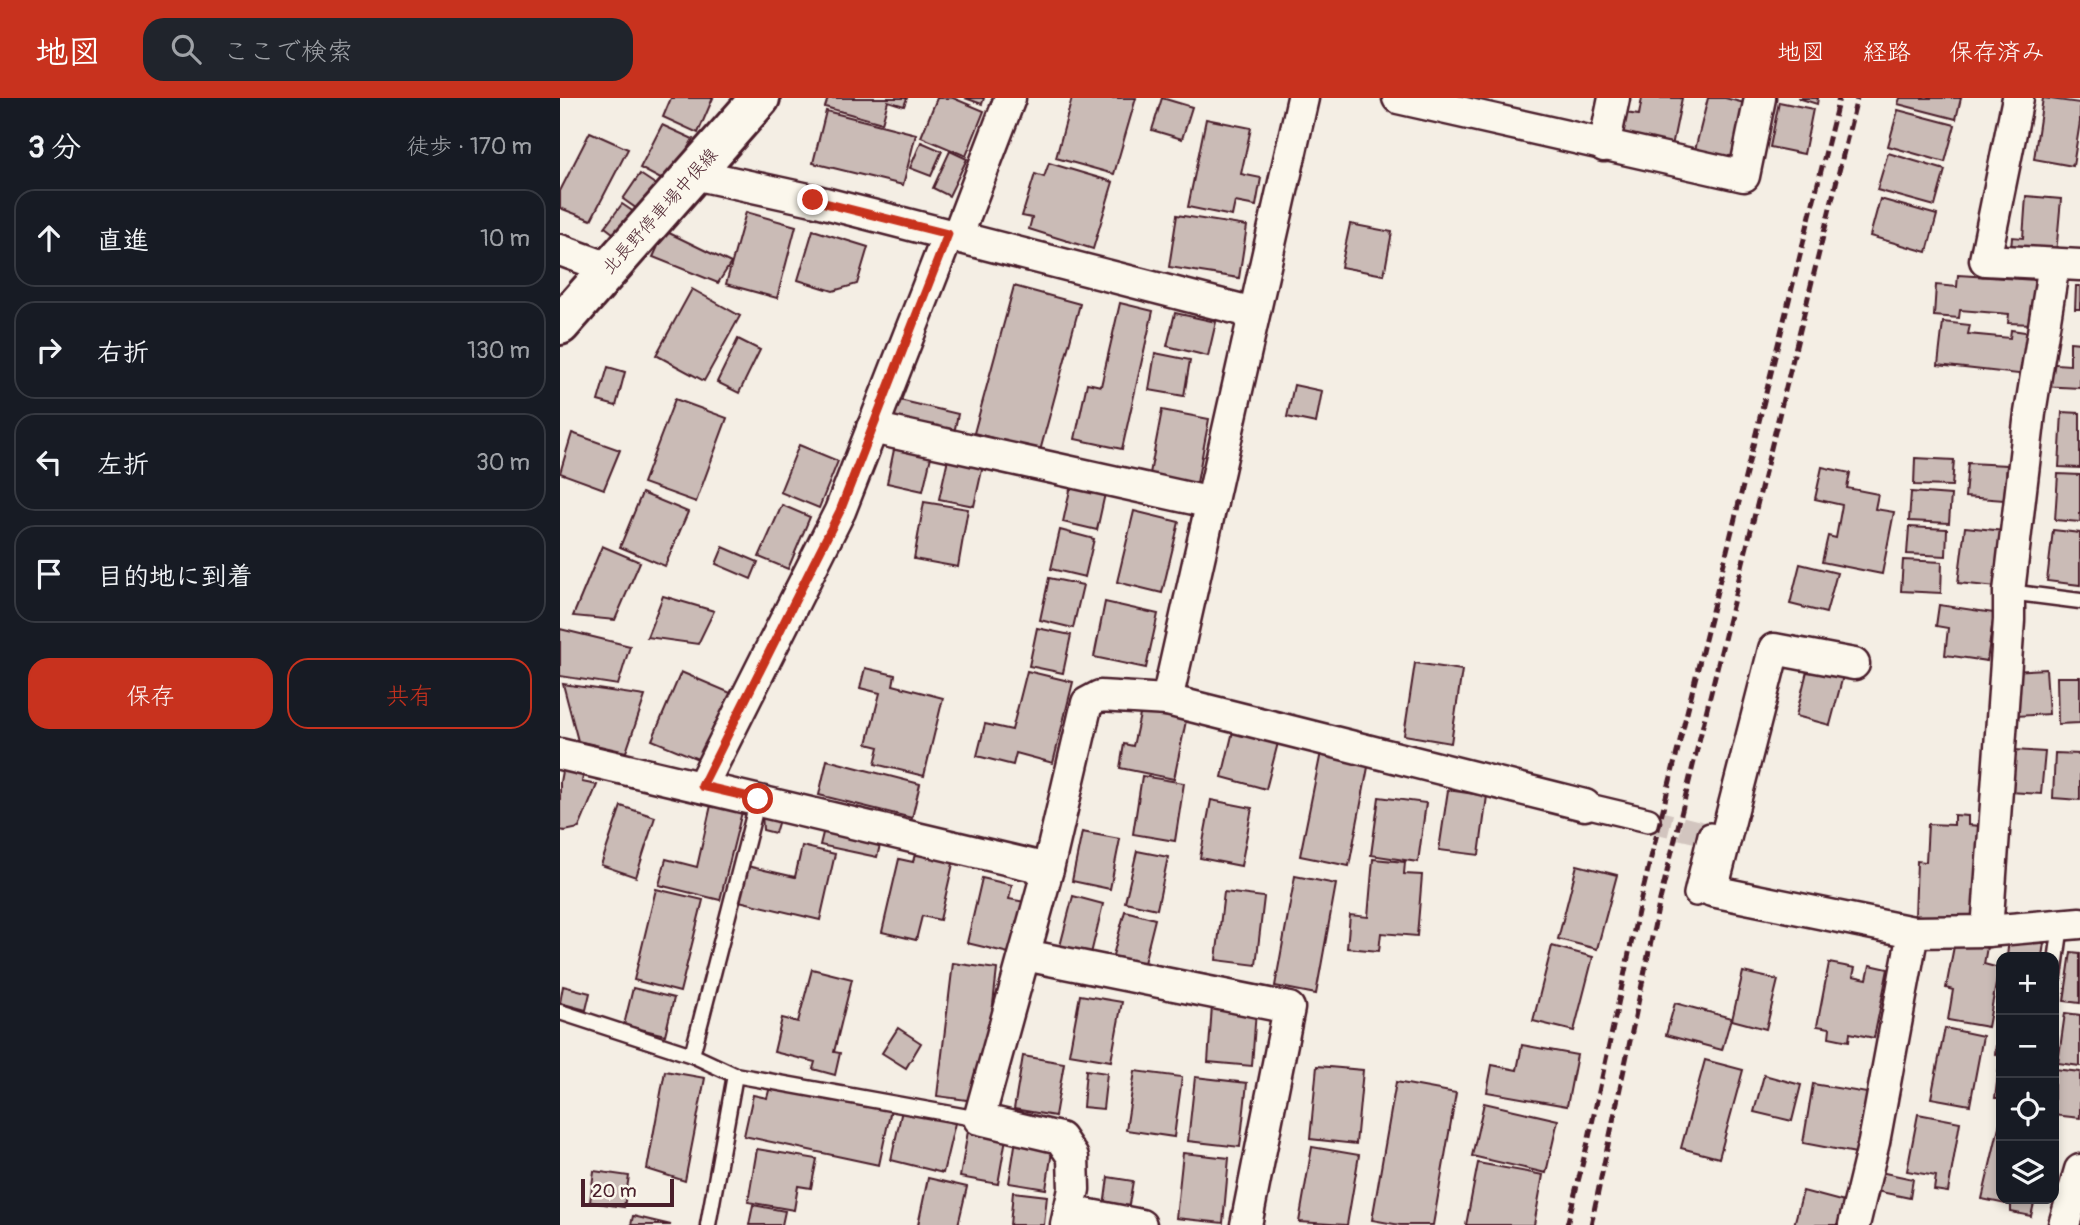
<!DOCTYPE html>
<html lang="ja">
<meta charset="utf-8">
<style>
:root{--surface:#171b24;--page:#20242c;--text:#f1f3f6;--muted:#9ea1a6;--line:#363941;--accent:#c8321e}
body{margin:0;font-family:Pangolin,"Klee One",sans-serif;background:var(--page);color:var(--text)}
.controls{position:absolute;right:21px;bottom:21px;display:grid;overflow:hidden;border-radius:14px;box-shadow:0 4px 10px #0003}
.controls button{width:63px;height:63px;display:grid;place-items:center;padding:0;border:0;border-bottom:2px solid var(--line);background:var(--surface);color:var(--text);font:35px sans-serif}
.scale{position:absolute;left:21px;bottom:18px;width:93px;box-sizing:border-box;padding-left:7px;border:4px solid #4a1f2b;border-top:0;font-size:19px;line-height:24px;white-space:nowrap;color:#4a1f2b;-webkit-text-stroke:5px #fbf7ec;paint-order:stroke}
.stop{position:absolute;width:21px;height:21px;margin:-16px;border:5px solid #c8321e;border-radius:50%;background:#fff}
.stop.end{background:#c8321e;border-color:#fff;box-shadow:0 2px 7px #0008}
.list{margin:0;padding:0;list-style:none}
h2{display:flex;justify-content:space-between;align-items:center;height:91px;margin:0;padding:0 28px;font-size:30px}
h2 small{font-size:23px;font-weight:400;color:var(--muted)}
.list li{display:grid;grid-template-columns:46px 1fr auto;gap:21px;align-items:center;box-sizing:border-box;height:98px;margin:0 14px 14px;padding:0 14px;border:2px solid var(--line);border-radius:21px}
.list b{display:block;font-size:26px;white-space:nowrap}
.list em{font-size:23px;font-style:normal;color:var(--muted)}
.actions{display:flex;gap:14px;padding:21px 28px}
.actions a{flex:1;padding:16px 0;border:2px solid var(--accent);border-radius:21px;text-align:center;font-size:24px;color:var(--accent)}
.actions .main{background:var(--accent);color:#fff}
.icon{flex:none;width:38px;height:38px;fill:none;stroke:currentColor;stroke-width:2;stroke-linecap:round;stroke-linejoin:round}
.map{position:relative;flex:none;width:1520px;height:1127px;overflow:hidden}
header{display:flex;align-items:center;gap:42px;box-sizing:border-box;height:98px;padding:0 35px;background:var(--accent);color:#fff}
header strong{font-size:33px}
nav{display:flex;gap:38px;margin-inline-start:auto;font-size:24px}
.search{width:490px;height:63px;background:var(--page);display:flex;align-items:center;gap:18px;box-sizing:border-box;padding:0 24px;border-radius:21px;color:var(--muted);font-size:26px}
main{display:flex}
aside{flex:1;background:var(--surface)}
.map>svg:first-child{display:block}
</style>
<header>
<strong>地図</strong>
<div class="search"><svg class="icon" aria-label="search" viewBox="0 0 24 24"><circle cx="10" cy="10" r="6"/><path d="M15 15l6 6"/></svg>ここで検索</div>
<nav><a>地図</a><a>経路</a><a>保存済み</a></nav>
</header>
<main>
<aside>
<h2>3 分<small>徒歩 · 170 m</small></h2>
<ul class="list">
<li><svg class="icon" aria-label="ahead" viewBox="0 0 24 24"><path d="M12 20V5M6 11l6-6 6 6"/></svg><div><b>直進</b></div><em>10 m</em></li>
<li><svg class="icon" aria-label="right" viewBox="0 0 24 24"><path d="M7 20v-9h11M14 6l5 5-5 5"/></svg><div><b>右折</b></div><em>130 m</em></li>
<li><svg class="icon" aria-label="left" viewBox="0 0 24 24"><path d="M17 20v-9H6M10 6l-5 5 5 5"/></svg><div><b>左折</b></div><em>30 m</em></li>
<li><svg class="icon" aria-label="arrive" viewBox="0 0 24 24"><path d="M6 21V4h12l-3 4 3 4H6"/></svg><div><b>目的地に到着</b></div></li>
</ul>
<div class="actions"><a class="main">保存</a><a>共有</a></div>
</aside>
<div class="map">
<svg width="1520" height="1127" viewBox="0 0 1520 1127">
<rect width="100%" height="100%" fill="#f4eee4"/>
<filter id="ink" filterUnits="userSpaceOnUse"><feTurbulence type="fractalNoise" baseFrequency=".0143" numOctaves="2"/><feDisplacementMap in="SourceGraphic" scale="14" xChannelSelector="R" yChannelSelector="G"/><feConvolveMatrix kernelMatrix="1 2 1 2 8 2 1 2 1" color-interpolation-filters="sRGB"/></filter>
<g filter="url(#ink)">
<!-- building -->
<g fill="#cabbb6" stroke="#4a1f2b" stroke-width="2">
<polygon points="111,0 153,0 138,35 103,19"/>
<polygon points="268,0 347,0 344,8 328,3 322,25 265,9"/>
<polygon points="377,0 393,0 424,13 406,58 361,39"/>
<polygon points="405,0 424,0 422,6"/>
<polygon points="512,0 576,0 554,76 496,60"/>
<polygon points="602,0 632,9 622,41 592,32"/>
<polygon points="1082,0 1122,0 1111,53 1060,43 1065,15 1079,17"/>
<polygon points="1148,0 1165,0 1188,6 1172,66 1134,56"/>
<polygon points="1238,0 1258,0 1257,6"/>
<polygon points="1340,0 1401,0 1396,21 1338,6"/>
<polygon points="1483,0 1520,5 1520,24 1513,68 1474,61"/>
<polygon points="1219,4 1253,11 1244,56 1210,49"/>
<polygon points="1338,12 1395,27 1385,64 1328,48"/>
<polygon points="266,13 356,36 343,87 253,65"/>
<polygon points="646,21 691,30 681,76 701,80 696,108 675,104 672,118 628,109"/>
<polygon points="102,27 133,41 108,85 80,70"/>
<polygon points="30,34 68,51 31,122 0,110 0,93"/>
<polygon points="361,44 382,53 371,78 350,70"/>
<polygon points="390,53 407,61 389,98 373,90"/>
<polygon points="1328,55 1385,72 1375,108 1317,92"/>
<polygon points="489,65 553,84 533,151 469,131 472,120 462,118 475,76 484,79"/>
<polygon points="80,76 107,94 90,120 63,101"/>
<polygon points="1466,98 1501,101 1496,156 1451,152 1452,139 1463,140"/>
<polygon points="1320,101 1377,117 1367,154 1310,138"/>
<polygon points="62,106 87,123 66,145 45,129"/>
<polygon points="186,114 236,128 217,200 166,186"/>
<polygon points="617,117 687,128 679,180 609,169"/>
<polygon points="790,126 832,134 824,177 781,169"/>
<polygon points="253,132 308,149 297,186 273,193 238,182"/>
<polygon points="105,133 171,165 158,185 93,159"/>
<polygon points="1398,177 1476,182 1473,226 1448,225 1449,216 1400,212 1399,220 1374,218 1376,187 1397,189"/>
<polygon points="454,188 520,206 480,353 414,335"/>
<polygon points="1516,188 1520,188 1520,211 1515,211"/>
<polygon points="132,191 180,218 144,283 96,257"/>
<polygon points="560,205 593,213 562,351 515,341 527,285 541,288"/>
<polygon points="615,215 656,224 648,258 607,248"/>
<polygon points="1383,224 1410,227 1408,236 1450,240 1451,232 1472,235 1467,277 1378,267"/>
<polygon points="178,241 200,252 179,295 157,284"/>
<polygon points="1510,244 1520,245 1520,290 1480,288 1481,265 1510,267"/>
<polygon points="595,255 630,262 624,298 589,292"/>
<polygon points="48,269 65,274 56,308 38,303"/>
<polygon points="734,287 762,293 756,325 727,319"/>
<polygon points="331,300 398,316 393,340 325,323"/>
<polygon points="115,301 167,320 136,404 83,385"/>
<polygon points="602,312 649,321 636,390 589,381"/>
<polygon points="1502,314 1520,315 1520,370 1499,369"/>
<polygon points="12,335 60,352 44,391 0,375"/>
<polygon points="336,342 373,350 363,393 327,385"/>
<polygon points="239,347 278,363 259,410 220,394"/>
<polygon points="389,356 424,363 414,408 379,401"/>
<polygon points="1355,360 1394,362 1392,388 1354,387"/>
<polygon points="1408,365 1447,367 1444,402 1405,399"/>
<polygon points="1262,369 1290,375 1287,390 1318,396 1315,411 1334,414 1322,476 1262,464 1268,438 1276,440 1282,407 1255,401"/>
<polygon points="1498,376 1520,377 1520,424 1495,422"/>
<polygon points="512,383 546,391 537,432 503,424"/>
<polygon points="1351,394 1391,397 1389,425 1349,423"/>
<polygon points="82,395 128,414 105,468 60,449"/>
<polygon points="364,404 408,411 398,469 354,461"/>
<polygon points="222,407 250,419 228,471 199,459"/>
<polygon points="574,413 619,424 602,495 557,484"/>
<polygon points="1349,429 1387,431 1386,458 1347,456"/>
<polygon points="1405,429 1444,433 1437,489 1398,485"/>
<polygon points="500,432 534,441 525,479 491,471"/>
<polygon points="1493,432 1520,435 1520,487 1487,483"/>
<polygon points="42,448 80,464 55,522 13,518"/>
<polygon points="163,449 198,464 191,481 156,466"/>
<polygon points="1343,462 1382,464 1381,495 1341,493"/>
<polygon points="1240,466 1277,475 1266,515 1230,506"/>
<polygon points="489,480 523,487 513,530 480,522"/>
<polygon points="103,498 154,513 138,546 87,539"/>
<polygon points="545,504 598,516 586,570 534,559"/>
<polygon points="1379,507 1434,515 1427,563 1385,557 1388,530 1376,528"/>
<polygon points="477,530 511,537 503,575 469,568"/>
<polygon points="0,531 70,548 58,587 0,578"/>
<polygon points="855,565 902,572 891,645 844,637"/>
<polygon points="1248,569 1283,578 1270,627 1236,618"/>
<polygon points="305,570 335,577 333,587 383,600 364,678 315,666 319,649 307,646 320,595 300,590"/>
<polygon points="1486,571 1489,616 1456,618 1453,573"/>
<polygon points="467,573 513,584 493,665 456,655 453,667 417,658 425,626 452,632"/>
<polygon points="121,574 173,596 145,664 92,642"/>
<polygon points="1497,579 1520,579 1520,625 1498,626"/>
<polygon points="3,586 85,598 66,654 18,643"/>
<polygon points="582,608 627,618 614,681 560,670 564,646 573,648"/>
<polygon points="674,629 719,641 706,691 662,679"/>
<polygon points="1454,652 1485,654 1481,696 1450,694"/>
<polygon points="761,654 809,664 789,768 740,758"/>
<polygon points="1495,655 1520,656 1520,702 1493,700"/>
<polygon points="4,662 25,666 22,684 37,687 19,730 5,733 0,732 0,684"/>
<polygon points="267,662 360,686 352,720 259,697"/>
<polygon points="582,678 624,685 615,743 573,736"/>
<polygon points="888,692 927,698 919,757 879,752"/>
<polygon points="154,694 185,702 160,802 99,787 106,761 137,769"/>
<polygon points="819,699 866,705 858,764 811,757"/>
<polygon points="651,702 692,710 681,768 640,760"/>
<polygon points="61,708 95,719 76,779 41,767"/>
<polygon points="202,713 221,715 215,735 203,732"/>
<polygon points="1394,717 1408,718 1408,727 1421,728 1417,822 1355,819 1357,763 1366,764 1368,726 1394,727"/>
<polygon points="266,723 323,735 317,759 260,747"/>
<polygon points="522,734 560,741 550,791 512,783"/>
<polygon points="357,747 395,757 380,822 362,818 356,842 322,834 339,761 353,764"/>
<polygon points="242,748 275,756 260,822 179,803 187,768 235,779"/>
<polygon points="577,753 608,759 597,811 565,804"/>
<polygon points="813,761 845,764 844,776 862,777 857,838 821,835 819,853 787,850 790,817 808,819"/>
<polygon points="1017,767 1057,777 1037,851 998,841"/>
<polygon points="735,778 776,786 756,896 715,888"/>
<polygon points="422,780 452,787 449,801 465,804 453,856 407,845"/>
<polygon points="96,791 143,802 120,894 74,882"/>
<polygon points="664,794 704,799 696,867 656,862"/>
<polygon points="513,798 543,806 530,860 499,852"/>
<polygon points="565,813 595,821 583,869 552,861"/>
<polygon points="1449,840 1484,845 1482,859 1447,859"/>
<polygon points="1395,843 1427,849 1424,866 1439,870 1428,929 1388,922 1393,892 1386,890"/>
<polygon points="992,848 1033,859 1014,933 973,923"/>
<polygon points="1511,854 1520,855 1520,905 1504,903"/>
<polygon points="393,865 437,871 422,1004 377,998"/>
<polygon points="1269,865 1295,870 1293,878 1307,881 1310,867 1328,871 1314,940 1290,935 1289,943 1269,939 1270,930 1257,928"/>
<polygon points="252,871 292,881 274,954 280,955 275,977 253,971 255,964 214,954 222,920 238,924"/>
<polygon points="1183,874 1218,882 1206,931 1172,922"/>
<polygon points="3,888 30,895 26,912 0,905"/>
<polygon points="73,890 114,900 105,937 64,927"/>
<polygon points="520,897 562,904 551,963 509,956"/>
<polygon points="1115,905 1171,920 1162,952 1106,937"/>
<polygon points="1441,906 1441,957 1435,956"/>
<polygon points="652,908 696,912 692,968 648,964"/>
<polygon points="1505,915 1520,917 1520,968 1498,965"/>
<polygon points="338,930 361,945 346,970 322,955"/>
<polygon points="1385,930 1423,938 1410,1007 1371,1000"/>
<polygon points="962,947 1017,957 1007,1008 927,994 932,967 957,972"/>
<polygon points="463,958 504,965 495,1018 454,1011"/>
<polygon points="1145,962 1183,972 1159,1060 1121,1050"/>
<polygon points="1440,962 1441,962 1441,1000 1435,1000"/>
<polygon points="757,968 803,972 796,1046 750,1041"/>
<polygon points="1494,971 1520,974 1520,1020 1494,1017"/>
<polygon points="526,972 547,975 543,1011 523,1009"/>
<polygon points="105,973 145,980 125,1083 87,1071"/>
<polygon points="575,973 622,979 614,1039 566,1032"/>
<polygon points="1204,977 1241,987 1232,1023 1194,1014"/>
<polygon points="635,979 687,985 680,1049 628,1043"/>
<polygon points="836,984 896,995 873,1127 840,1127 812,1122"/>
<polygon points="211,985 331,1011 319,1067 184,1038 193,997 207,1000"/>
<polygon points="1253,986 1307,995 1296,1055 1243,1045"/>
<polygon points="924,1005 998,1022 986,1075 912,1058"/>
<polygon points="342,1012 395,1025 383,1075 331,1062"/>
<polygon points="1358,1016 1400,1024 1388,1094 1374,1092 1376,1078 1347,1073"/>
<polygon points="1441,1020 1441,1101 1475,1101 1471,1118 1451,1114 1451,1107 1422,1101"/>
<polygon points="408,1033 446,1040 438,1086 400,1079"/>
<polygon points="456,1041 493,1047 486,1091 449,1085"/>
<polygon points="752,1049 799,1057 787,1127 739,1124"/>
<polygon points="197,1051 257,1061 251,1090 238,1088 234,1112 188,1104"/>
<polygon points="623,1055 669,1060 663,1125 616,1120"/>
<polygon points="918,1065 983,1077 974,1127 906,1127"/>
<polygon points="34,1073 69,1078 64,1109 30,1104"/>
<polygon points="1320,1074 1353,1081 1350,1100 1316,1093"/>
<polygon points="548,1079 573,1083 568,1112 544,1109"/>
<polygon points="368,1080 407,1089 398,1127 358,1127"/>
<polygon points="1243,1093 1288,1105 1282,1127 1234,1127"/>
<polygon points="453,1094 487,1098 484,1127 450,1127"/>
<polygon points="193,1107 225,1113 222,1127 189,1127"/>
<polygon points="73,1118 111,1127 71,1127"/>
</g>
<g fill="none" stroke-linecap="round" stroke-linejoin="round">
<!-- pedestrian-tunnel -->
<polyline stroke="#d2c5bf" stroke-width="23" stroke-dasharray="23 11" stroke-linecap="butt" points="1088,722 1150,737"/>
<!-- service casing -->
<g stroke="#4a1f2b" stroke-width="19">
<g id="service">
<polyline points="1449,494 1520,503"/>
<polyline points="1494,878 1501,827"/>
<polyline points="0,914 132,957 175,977 419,1021"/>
<polyline points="132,957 198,701"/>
<polyline points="148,1127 175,977"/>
</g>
</g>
<!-- pedestrian casing -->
<g stroke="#4a1f2b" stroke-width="28">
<g id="pedestrian">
<polyline points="1025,707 1088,722"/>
<polyline points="1136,796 1150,737"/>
</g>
</g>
<!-- minor casing -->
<g stroke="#4a1f2b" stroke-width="35">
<g id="minor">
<polyline points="838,0 1184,78 1200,0"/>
<polyline points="1458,0 1425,162 1520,167"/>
<polyline points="1044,48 1054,0"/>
<polyline points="134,76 253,102 694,215"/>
<polyline points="397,139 450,0"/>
<polyline points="0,152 49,170"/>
<polyline points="312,330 652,405"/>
<polyline points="1294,566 1214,551 1152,793 1353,834 1427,833 1520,825"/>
<polyline points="607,602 1025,707"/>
<polyline points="0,656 488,771"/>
<polyline points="142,688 280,413 388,137"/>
<polyline points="1427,833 1449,522 1449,494 1470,315 1494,166"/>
<polyline points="465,857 729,910 686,1127"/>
<polyline points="509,1113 581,1127"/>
<polyline points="506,1127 514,1091 513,1059 500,1040 419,1021 488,771 527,605 540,598 607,602 743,0"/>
<polyline points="1294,1127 1314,1044 1353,834"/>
<polyline points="1504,1127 1520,1072"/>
</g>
</g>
<!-- secondary casing -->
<g stroke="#4a1f2b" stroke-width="44">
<polyline id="secondary" points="0,227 200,0"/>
</g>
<!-- service -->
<use href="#service" stroke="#fbf7ec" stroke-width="14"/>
<!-- pedestrian -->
<use href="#pedestrian" stroke="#fbf7ec" stroke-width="23"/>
<!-- minor -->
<use href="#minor" stroke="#fbf7ec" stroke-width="30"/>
<!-- secondary -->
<use href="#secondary" stroke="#fbf7ec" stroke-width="38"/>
<!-- rail -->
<g stroke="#4a1f2b" stroke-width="5" stroke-dasharray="10 5" stroke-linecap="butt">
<polyline points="1007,1127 1028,1044 1081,800 1279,0"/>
<polyline points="1031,1127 1099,806 1297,0"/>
</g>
</g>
</g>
<g fill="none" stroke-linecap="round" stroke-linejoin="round" filter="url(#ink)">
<!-- route -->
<polyline stroke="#c8321e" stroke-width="9" points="198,701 142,688 280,413 388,136 253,102"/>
</g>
<g text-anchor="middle" stroke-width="5" stroke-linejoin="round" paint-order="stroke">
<!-- street labels -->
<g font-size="18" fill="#4a1f2b" stroke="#fbf7ec">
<text transform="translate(100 113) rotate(-48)" y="6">北長野停車場中俣線</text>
</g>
</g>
</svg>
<div class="controls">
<button>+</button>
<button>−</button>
<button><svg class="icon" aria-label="locate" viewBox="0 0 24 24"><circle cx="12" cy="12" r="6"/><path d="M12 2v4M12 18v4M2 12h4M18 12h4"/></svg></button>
<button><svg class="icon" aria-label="layers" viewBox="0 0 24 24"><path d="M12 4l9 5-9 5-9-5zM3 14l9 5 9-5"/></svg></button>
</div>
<div class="scale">20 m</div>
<div class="stop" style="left:198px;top:701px"></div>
<div class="stop end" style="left:253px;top:102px"></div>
</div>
</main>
